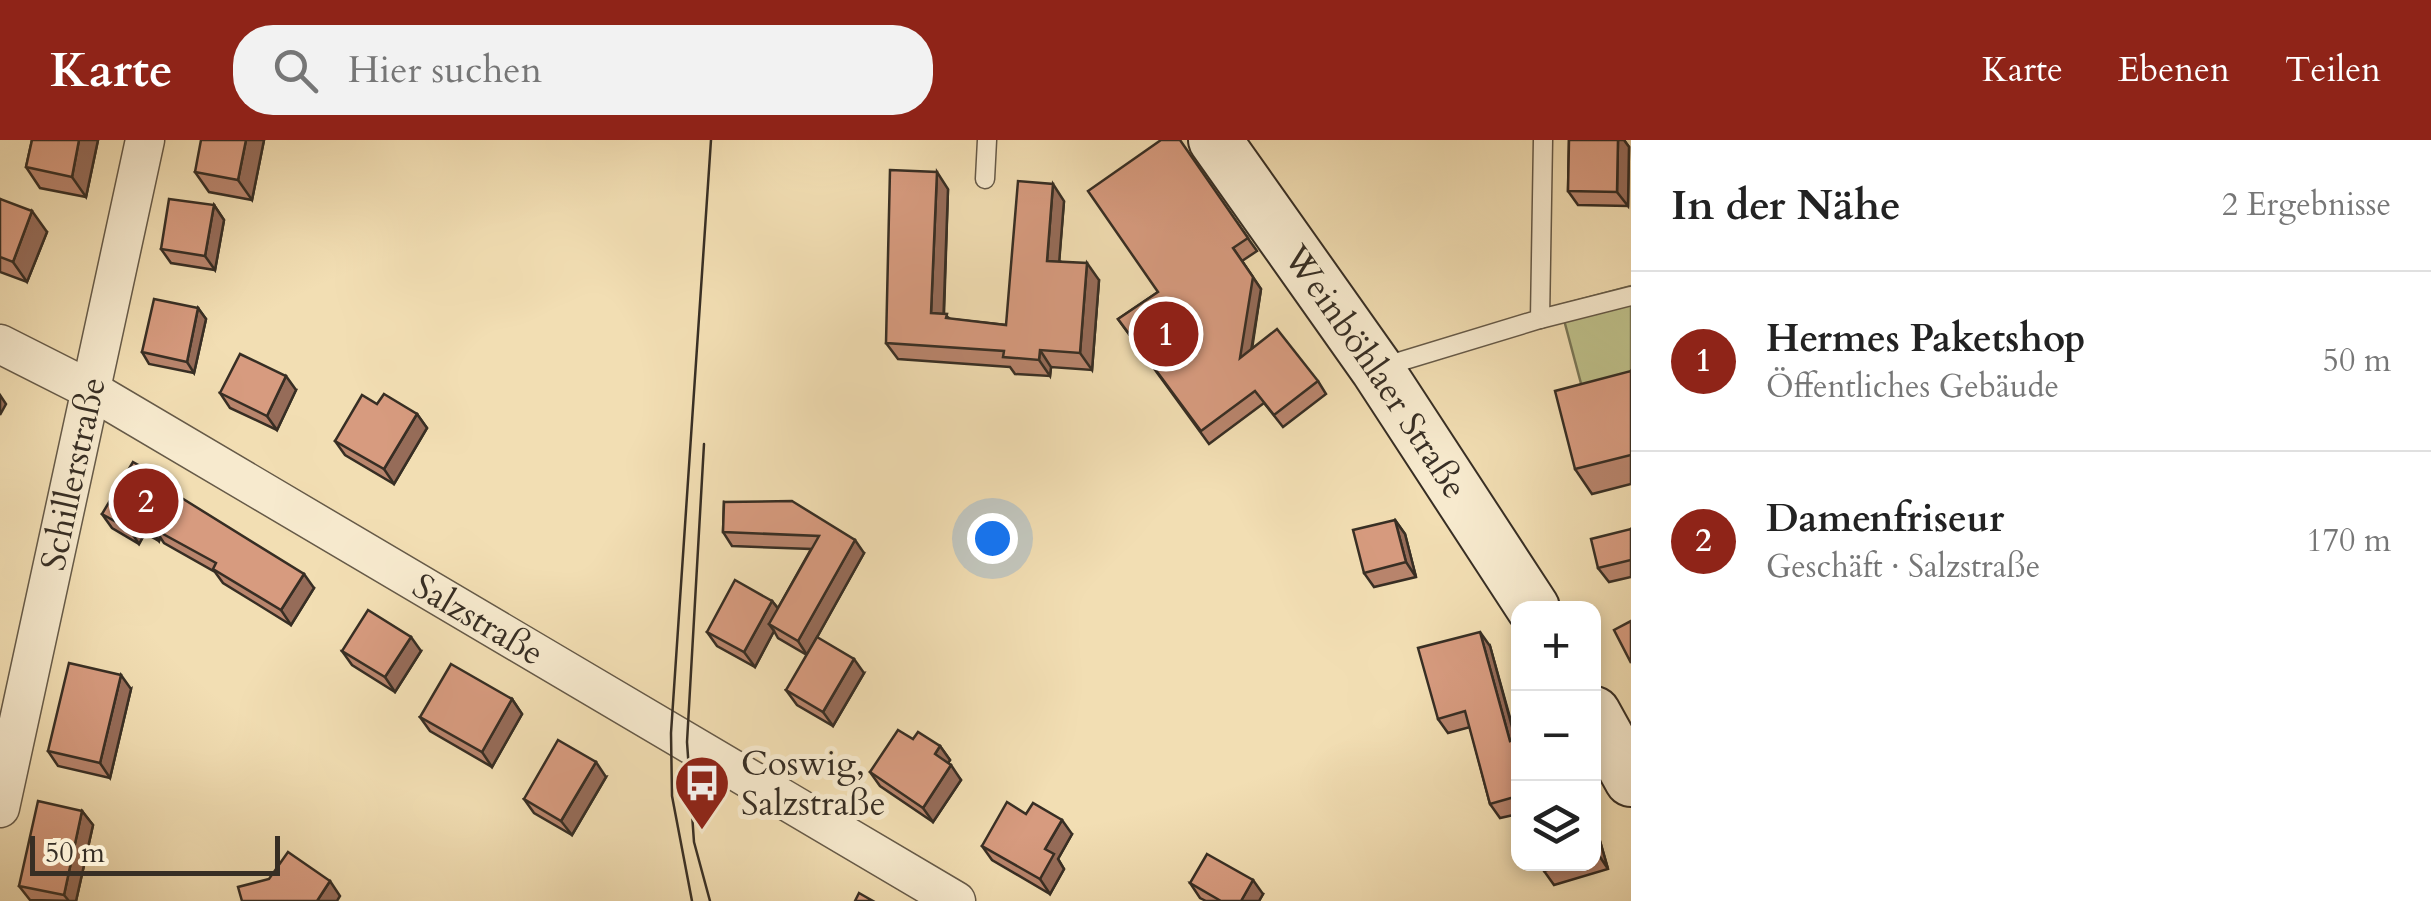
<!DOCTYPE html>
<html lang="de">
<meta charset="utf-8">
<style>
:root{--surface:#fff;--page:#f2f2f2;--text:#222;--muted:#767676;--line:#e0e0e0;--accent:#8f2418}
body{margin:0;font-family:Cardo,serif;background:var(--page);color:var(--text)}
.controls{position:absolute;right:30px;bottom:30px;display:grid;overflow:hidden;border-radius:20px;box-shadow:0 5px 15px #0003}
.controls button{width:90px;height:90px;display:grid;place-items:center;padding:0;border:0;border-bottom:2px solid var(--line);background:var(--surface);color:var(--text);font:50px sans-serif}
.scale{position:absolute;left:30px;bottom:25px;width:250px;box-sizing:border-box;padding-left:10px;border:5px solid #372e24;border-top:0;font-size:28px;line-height:35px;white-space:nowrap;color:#372e24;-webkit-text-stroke:8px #f7eace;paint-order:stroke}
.you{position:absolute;left:992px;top:398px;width:35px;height:35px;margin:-25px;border:8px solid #fff;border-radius:50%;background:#1a73e8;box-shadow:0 0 0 15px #1a73e833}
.badge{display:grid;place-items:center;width:65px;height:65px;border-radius:50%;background:var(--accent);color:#fff;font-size:32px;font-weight:700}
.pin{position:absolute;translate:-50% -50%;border:5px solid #fff;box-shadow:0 2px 10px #0006}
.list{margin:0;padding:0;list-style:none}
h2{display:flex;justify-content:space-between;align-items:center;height:130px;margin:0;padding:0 40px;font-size:42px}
h2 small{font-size:32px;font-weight:400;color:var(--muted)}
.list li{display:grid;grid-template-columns:65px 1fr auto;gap:30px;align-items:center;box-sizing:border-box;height:180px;padding:0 40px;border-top:2px solid var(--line)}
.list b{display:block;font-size:38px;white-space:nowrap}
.list p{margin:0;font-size:32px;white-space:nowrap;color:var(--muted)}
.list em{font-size:32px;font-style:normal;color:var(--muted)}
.icon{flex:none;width:55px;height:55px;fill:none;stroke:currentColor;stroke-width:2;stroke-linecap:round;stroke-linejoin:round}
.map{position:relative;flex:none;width:1631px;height:761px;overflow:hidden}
header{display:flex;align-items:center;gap:60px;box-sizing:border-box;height:140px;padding:0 50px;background:var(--accent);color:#fff}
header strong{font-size:48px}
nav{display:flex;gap:55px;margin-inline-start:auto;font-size:35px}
.search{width:700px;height:90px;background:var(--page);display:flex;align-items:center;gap:25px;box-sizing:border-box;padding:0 35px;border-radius:40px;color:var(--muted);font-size:38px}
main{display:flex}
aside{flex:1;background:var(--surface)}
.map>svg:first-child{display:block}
</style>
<header>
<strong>Karte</strong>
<div class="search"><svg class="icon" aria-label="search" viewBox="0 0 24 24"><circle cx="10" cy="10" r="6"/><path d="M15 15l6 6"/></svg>Hier suchen</div>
<nav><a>Karte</a><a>Ebenen</a><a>Teilen</a></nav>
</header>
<main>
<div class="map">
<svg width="1631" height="761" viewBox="0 0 1631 761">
<rect width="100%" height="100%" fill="#f2deb3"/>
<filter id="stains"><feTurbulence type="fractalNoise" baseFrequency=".002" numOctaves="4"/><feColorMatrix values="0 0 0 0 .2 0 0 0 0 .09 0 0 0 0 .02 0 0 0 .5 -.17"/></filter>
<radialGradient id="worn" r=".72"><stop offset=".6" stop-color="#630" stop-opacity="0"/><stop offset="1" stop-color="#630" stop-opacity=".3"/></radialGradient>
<!-- green -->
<polygon fill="#bec08a" stroke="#7a7757" stroke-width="2.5" points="1631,146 1631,238 1583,251 1560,165"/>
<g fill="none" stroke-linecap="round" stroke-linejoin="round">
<!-- lane casing -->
<g stroke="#665a48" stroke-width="21">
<g id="lane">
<polyline points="985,39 987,0"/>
<polyline points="1540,179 1631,156"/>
<polyline points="1382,227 1540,179 1543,0"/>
</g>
</g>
<!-- street casing -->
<g stroke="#665a48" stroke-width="41">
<g id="street">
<path id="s1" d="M 0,204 L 89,249 L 956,761"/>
<path id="s2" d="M 0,668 L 145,0"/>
</g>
</g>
<!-- secondary casing -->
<g stroke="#372e24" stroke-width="56">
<g id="secondary">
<path id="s3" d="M 1215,0 L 1377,229 L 1533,468"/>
<polyline points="1594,573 1631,640"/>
</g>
</g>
<!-- lane -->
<use href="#lane" stroke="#f7eace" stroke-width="18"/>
<!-- street -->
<use href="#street" stroke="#f7eace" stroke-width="38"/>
<!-- secondary -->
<use href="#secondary" stroke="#f7eace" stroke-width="52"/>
<!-- tram -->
<g stroke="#372e24" stroke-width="2.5">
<polyline points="704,304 687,602 694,702 710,761"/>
<polyline points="692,761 672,656 671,593 711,0"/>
</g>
</g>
<!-- wall -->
<g fill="#b9856d" stroke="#372e24" stroke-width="2.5">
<polygon points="32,0 98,0 86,57 40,48 26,27"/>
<polygon points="264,0 252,60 209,52 195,32"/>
<polygon points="1569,0 1624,0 1629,7 1628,66 1578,65 1568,51"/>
<polygon points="1190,17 1257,111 1242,121 1261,149 1252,209 1318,241 1326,254 1283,287 1264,263 1209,304 1118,179 1158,152"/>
<polygon points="948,49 944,174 950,179 1006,185 1064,61 1059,121 1099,140 1092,230 1051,227 1050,236 1015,234 1010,227 898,219 886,203"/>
<polygon points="0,59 47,92 27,142 0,132"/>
<polygon points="214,65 224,80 215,130 171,123 161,109"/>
<polygon points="198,168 206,179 194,233 149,224 142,212"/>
<polygon points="1631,231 1631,344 1592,354 1575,329"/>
<polygon points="296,250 277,290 230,268 220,253"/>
<polygon points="377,264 417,274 427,288 394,344 345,315 335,301"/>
<polygon points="160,337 170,352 168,359 314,448 291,485 223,443 215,432 164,403 160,397 159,401 145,393 139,404 112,388 102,374"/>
<polygon points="724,362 864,413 807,515 778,498 774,491 755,527 717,506 707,492 772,461 778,468 811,409 732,406 723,392"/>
<polygon points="1395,380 1405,394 1416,437 1374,447 1364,433"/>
<polygon points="1631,389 1631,437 1609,442 1598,428"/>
<polygon points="1490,506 1516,599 1518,598 1518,674 1500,678 1490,664 1470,587 1448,593 1438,579"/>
<polygon points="342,511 421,511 395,552 352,525"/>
<polygon points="864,533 833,586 797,565 786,550"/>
<polygon points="131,549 110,638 58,626 48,611"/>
<polygon points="512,559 522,574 492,627 430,591 420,577"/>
<polygon points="913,599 940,606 950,620 948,623 961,640 933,682 880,646 870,632"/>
<polygon points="606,637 572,695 534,673 524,659"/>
<polygon points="82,671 93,685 76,761 30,760 19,746"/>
<polygon points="1026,674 1072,694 1058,719 1064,729 1050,754 992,720 982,706"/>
<polygon points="1594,680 1608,729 1554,745 1544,731 1541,724 1594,724"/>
<polygon points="1190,743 1263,754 1259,761 1206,761 1200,758"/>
</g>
<!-- shaded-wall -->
<g fill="#966c59" stroke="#372e24" stroke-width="2.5">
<polygon points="79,0 98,0 86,57 72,37"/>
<polygon points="246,0 264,0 252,60 238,40"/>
<polygon points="1618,0 1624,0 1629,7 1628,66 1617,52"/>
<polygon points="937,32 948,49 943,189 931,173"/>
<polygon points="1053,44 1064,61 1058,137 1047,121"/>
<polygon points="214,65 224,80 215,130 205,116"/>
<polygon points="32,71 47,92 27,142 13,122"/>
<polygon points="1233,108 1261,149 1248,230 1240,218"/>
<polygon points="1087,123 1099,140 1092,230 1080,213"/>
<polygon points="198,168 206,179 194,233 187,222"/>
<polygon points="1040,210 1051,227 1050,236 1039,220"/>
<polygon points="286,236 296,250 277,290 267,276"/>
<polygon points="0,255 6,264 0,275"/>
<polygon points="417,274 427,288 394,344 384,329"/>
<polygon points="160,337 170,352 161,393 154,389 160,397 159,401 149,386"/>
<polygon points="135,379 145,393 139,404 129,389"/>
<polygon points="1395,380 1405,394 1416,437 1406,422"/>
<polygon points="855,400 864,413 807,515 798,501"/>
<polygon points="304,434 314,448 291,485 281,470"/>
<polygon points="772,461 783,475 769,484 774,491 755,527 744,512"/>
<polygon points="1480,492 1490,506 1518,609 1510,601"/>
<polygon points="411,497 421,511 395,552 385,537"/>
<polygon points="854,519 864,533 833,586 823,572"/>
<polygon points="121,535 131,549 110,638 100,623"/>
<polygon points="512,559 522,574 492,627 482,612"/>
<polygon points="940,606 950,620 945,628 935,614"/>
<polygon points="596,622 606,637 572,695 561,681"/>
<polygon points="951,625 961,640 933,682 923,668"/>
<polygon points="82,671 93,685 76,761 69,761 64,755"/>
<polygon points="1062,680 1072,694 1058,719 1064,729 1050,754 1040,739 1045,709"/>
<polygon points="1594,680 1608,729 1598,714 1594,699"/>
<polygon points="1253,740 1263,754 1259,761 1241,761"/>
<polygon points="330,741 340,756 337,761 317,761"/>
</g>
<!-- building -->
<g fill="#d79b7f" stroke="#372e24" stroke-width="2.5">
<polygon points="32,0 79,0 72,37 26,27"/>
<polygon points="201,0 246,0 238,40 195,32"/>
<polygon points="1161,0 1180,0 1248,98 1233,108 1253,137 1240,218 1277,189 1318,241 1274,275 1255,251 1201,291 1118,179 1158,152 1088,51"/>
<polygon points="1569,0 1618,0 1617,52 1568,51"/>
<polygon points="890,30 937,32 931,173 947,174 946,178 1006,185 1018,41 1053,44 1047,121 1087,123 1080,213 1040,210 1039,220 1003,217 1004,211 886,203"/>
<polygon points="0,59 32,71 13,122 0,117"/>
<polygon points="169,59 214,65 205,116 161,109"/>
<polygon points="154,159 198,168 187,222 142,212"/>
<polygon points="240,214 286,236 267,276 220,253"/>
<polygon points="1631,231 1631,315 1575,329 1555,251"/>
<polygon points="384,254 417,274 384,329 335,301 362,255 377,264"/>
<polygon points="133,322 160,337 149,386 135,379 129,389 102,374"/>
<polygon points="172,352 304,434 281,470 213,429 216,423 154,389"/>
<polygon points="792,361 855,400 798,501 769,484 819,396 723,392 724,362"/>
<polygon points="1395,380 1406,422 1364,433 1353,390"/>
<polygon points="1631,389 1631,420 1598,428 1591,399"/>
<polygon points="735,440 772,461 744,512 707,492"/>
<polygon points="368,470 411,497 385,537 342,511"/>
<polygon points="1631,481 1631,523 1614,490"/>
<polygon points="1480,492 1510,601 1518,598 1518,656 1490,664 1465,571 1438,579 1418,508"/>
<polygon points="817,497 854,519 823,572 786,550"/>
<polygon points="69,523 121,535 100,623 48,611"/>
<polygon points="451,524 512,559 482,612 420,577"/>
<polygon points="898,590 913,599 918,592 940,606 935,614 951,625 923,668 870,632"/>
<polygon points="558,600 596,622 561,681 524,659"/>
<polygon points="38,661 82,671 64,755 19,746"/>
<polygon points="1007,662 1026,674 1033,663 1062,680 1045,709 1054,714 1040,739 982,706"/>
<polygon points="1594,699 1598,714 1594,716"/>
<polygon points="288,712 330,741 317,761 242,761 238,747 269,739"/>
<polygon points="1207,714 1253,740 1241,761 1221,761 1190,743"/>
<polygon points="1541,724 1568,724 1544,731"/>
<polygon points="859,753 873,761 855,761"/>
</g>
<!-- icons -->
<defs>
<g id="bus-pin" transform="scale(2.875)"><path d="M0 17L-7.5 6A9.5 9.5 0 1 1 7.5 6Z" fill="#8f2418" stroke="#f7eace"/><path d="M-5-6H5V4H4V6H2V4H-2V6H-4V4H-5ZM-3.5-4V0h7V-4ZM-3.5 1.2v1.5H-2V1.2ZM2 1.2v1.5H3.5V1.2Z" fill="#fff"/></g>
</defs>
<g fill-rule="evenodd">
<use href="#bus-pin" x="702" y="643"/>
</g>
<g text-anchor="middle" stroke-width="10" stroke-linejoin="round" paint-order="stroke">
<!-- street labels -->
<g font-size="35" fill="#372e24" stroke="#f7eace">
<text dy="12" stroke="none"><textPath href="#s3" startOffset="282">Weinböhlaer Straße</textPath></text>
<text dy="12" stroke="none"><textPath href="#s2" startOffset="342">Schillerstraße</textPath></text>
<text dy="12" stroke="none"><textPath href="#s1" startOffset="552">Salzstraße</textPath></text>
</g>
<!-- poi labels -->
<g font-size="35" fill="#372e24" stroke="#f7eace" text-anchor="start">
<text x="741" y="635">Coswig,<tspan x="741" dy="40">Salzstraße</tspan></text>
</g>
</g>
<rect width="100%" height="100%" filter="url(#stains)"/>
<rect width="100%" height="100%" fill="url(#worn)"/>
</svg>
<div class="controls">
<button>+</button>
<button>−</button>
<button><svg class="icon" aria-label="layers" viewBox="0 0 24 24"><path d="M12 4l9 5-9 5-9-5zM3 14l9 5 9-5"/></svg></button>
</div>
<div class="scale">50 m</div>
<div class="you"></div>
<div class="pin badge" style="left:1166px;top:194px">1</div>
<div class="pin badge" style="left:146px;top:361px">2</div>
</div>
<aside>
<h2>In der Nähe<small>2 Ergebnisse</small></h2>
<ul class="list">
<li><span class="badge">1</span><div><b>Hermes Paketshop</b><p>Öffentliches Gebäude</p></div><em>50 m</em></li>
<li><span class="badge">2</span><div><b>Damenfriseur</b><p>Geschäft · Salzstraße</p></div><em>170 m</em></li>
</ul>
</aside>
</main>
